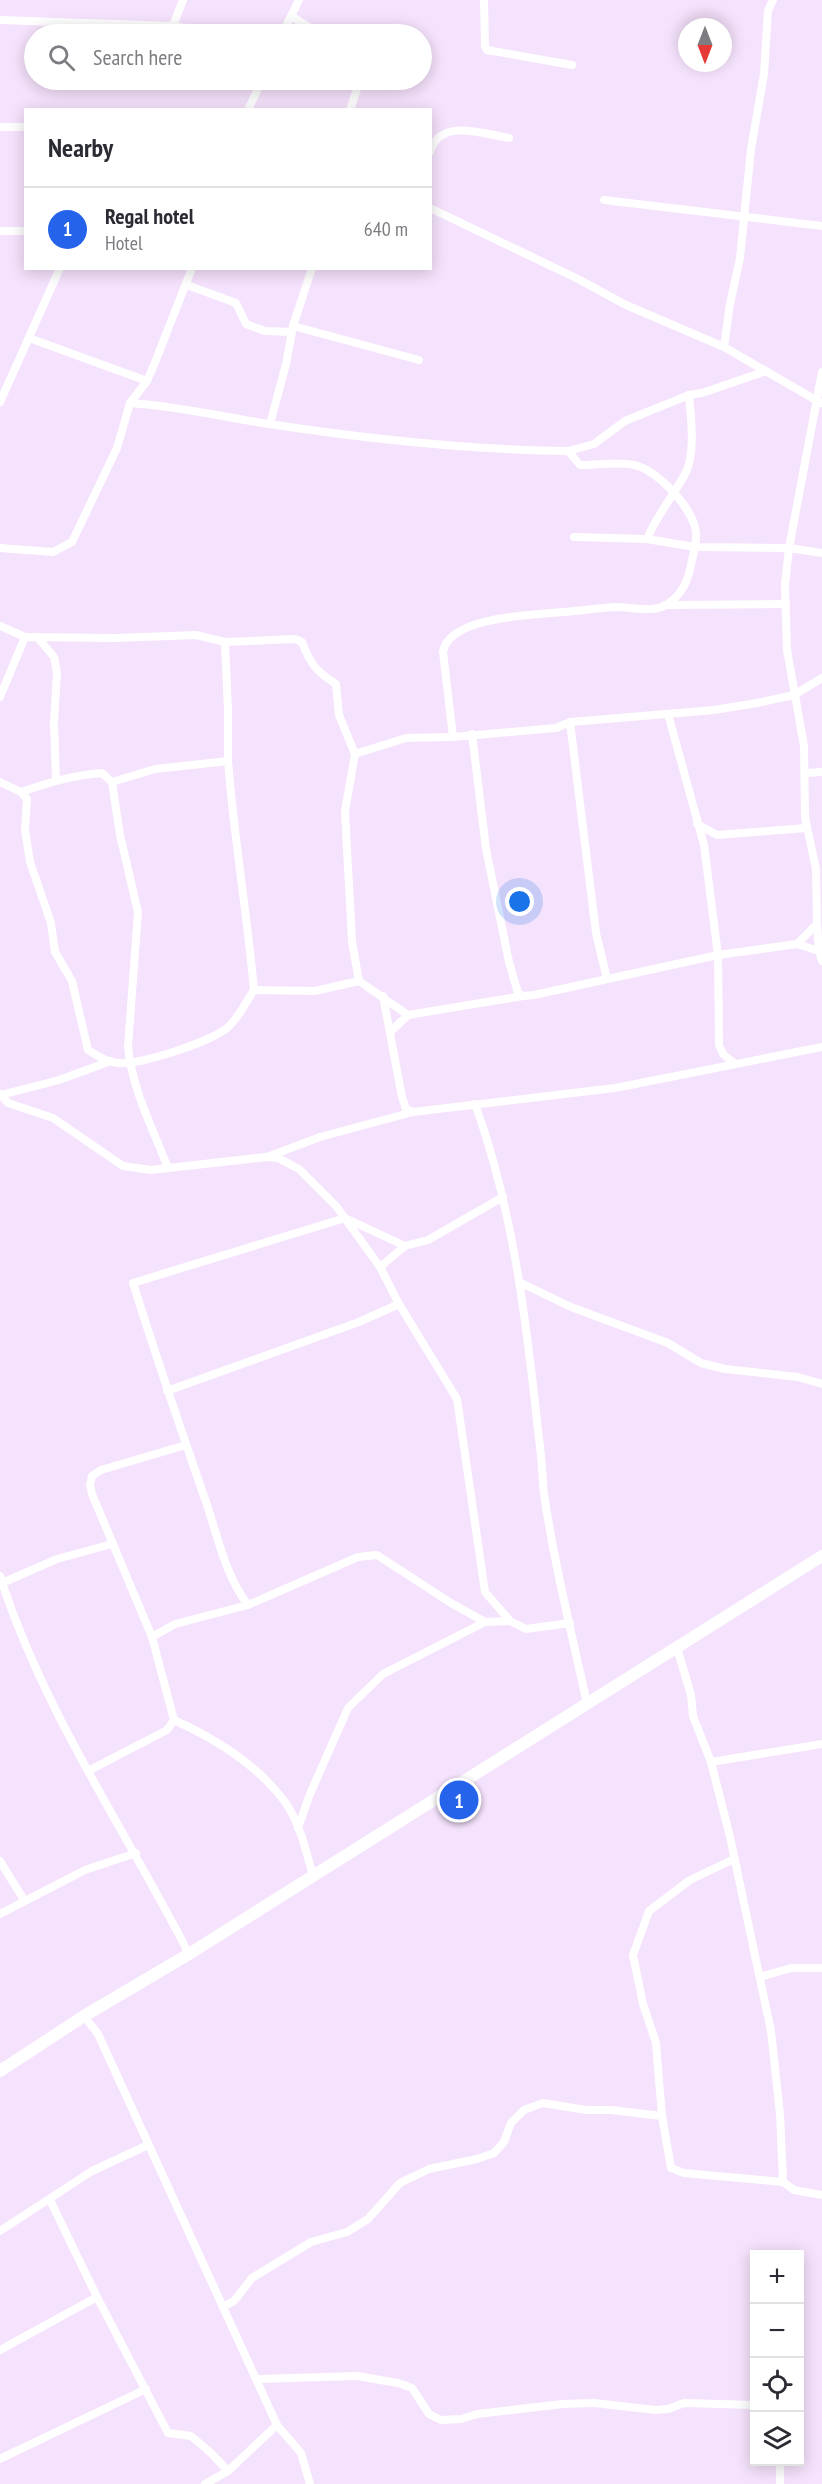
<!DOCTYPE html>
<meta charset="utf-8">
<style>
:root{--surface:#fff;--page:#f2f2f3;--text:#2b2b33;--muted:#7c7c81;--line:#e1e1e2;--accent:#2563eb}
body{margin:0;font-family:"PT Sans Narrow",sans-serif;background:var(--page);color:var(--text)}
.controls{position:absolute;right:18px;bottom:18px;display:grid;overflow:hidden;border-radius:0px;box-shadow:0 3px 15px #0003}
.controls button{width:54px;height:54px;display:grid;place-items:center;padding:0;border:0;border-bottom:2px solid var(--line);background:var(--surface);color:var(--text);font:30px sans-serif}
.compass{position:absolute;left:678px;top:18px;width:54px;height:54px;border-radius:50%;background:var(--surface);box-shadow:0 3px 15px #0003;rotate:180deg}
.you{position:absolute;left:520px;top:902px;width:21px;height:21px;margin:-15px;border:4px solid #fff;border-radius:50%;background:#1a73e8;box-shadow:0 0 0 9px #1a73e833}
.badge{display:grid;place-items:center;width:39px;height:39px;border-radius:50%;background:var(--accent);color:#fff;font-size:20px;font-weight:700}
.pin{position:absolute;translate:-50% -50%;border:3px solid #fff;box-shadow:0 2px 6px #0006}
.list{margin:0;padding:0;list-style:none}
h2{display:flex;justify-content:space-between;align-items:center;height:78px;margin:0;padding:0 24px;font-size:26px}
h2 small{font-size:20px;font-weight:400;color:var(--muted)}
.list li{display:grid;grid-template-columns:39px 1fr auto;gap:18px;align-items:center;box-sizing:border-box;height:84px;padding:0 24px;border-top:2px solid var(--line)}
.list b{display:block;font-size:22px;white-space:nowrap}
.list p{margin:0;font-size:20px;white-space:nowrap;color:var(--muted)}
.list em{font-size:20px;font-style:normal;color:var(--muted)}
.icon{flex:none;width:33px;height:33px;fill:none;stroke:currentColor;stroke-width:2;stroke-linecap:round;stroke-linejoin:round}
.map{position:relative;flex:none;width:822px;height:2484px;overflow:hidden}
.search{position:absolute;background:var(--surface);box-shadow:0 3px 15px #0003;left:24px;top:24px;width:408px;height:66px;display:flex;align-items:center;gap:15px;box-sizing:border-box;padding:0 21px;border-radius:33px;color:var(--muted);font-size:22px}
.panel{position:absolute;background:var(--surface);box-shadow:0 3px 15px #0003;left:24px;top:108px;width:408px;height:162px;border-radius:0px}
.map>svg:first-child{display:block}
</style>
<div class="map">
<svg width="822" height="2484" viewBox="0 0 822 2484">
<rect width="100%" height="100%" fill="#f5e2fc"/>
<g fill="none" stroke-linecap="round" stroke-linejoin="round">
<!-- street -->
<g stroke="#fff" stroke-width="8">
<polyline points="484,0 485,46 487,50 572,65"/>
<polyline points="291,16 320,34"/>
<polyline points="0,20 173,26 225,34"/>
<polyline points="173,26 183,0"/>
<polyline points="282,34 299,0"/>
<polyline points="248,110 262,80"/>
<polyline points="350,110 360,80"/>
<polyline points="0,127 26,127"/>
<path d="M 430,152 C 440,117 484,134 509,138"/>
<polyline points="604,200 822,226"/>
<polyline points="430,208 578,279 626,305 724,347 821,403"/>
<polyline points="0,231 26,231"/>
<polyline points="187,285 236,303 246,324 265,331 292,332"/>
<polyline points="293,326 419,360"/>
<polyline points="29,338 147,381"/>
<polyline points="724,347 730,304 740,258 751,149 764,74 768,11 773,0"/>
<polyline points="822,372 789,548 785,585 787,650 804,746 805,817 816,869 817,924 819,951 822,961"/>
<polyline points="0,402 60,268"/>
<path d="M 130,403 C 177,406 223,417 269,424 C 368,439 468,450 568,451 L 594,444 L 625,421 L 689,395 L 702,393 L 766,371"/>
<polyline points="270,424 286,364 293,326 312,268"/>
<path d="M 568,451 L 580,465 C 597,465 618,461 634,465 C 657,469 694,509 696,533 C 697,541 694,551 692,560 C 689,578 683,595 666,605 C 652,613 631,607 616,607 C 598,608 580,611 562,612 C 534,615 449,616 443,652 L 453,737 L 556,728 L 570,722 L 714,710 L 757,703 L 794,695 L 822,678"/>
<polyline points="574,537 647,539 695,547 789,548 822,553"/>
<path d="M 647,539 C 658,513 672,498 685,474 C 696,454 691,417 689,395"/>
<polyline points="0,548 53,552 72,542 117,448 130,403 147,381 154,365 192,268"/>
<polyline points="665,605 786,604"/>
<polyline points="0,626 25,637"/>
<polyline points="38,638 54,657 57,673 54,722 56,780"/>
<polyline points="225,642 228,710 228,761"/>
<path d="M 0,697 L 25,637 L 116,638 L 196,635 L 225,642 L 295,639 L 302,642 C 310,664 317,672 336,684 L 339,715 L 355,754 L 345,811 L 352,942 L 359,981"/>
<polyline points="570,722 596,933 607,979"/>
<polyline points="472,734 486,849 509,962 518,993 523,996 534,995 718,955 704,845 668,714"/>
<polyline points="355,754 406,738 453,737"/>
<polyline points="806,773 822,772"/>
<path d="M 0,782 L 21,792 L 27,799 L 25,830 L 30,862 L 51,923 L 55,952 L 72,981 L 88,1050 C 97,1056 107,1062 118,1063 C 141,1065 209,1042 227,1028 C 238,1019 246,1002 254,990 L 315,991 L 359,981 L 408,1015 L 523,996"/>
<path d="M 112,782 L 155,769 L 228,761 C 234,838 247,913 254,990"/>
<path d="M 21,792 C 48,783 73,775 102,773 L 112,782 L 120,835 L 138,912 L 128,1047 C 132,1089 153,1129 168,1168"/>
<polyline points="697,824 717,835 806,828"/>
<polyline points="797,944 819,951"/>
<polyline points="383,996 402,1097 406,1109 413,1112 615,1088 822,1047"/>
<polyline points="391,1031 408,1015"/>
<polyline points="735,1064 723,1054 719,1045 718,955 797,944 817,924"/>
<polyline points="0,1094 8,1103 53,1118 123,1166 151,1170 266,1157 278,1158 299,1169 336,1206 380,1267 399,1304 457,1399 485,1592 510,1621"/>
<polyline points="1,1095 59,1080 111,1061"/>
<path d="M 475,1104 C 514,1211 527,1327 539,1439 C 542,1457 542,1476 544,1494 C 554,1564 572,1634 587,1704"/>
<polyline points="267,1157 320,1137 413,1112"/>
<polyline points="380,1267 405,1246 428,1240 503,1197"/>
<polyline points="519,1282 571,1307 668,1343 701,1363 725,1369 798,1377 822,1384"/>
<polyline points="167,1391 359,1322 399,1304"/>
<path d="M 0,1576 C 43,1711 125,1829 189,1954"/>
<polyline points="2,1583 57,1559 112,1544"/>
<path d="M 248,1605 C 224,1573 218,1536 205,1499 C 180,1427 156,1356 133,1283 L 345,1218 L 405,1246"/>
<polyline points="152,1637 175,1624 248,1605 358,1557 377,1555 451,1603 485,1622 510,1621 526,1629 570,1623"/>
<polyline points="677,1648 691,1695 693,1716 711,1762 730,1837 771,2031 780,2114 783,2182"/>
<path d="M 174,1720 C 216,1739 257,1764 285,1802 C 300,1823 306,1851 313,1876"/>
<polyline points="711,1762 822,1744"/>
<polyline points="88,1771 167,1730 174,1720 152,1637 92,1494 90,1485 92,1476 101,1470 186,1445"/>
<polyline points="298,1828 310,1794 348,1708 383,1674 485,1622"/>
<polyline points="734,1859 690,1880 649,1911 633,1955 643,2004 656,2043 662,2116 671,2168 684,2173 783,2182 794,2190 822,2195"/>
<polyline points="0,1861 24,1900"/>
<polyline points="0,1914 85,1870 136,1853"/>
<polyline points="760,1977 791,1968 822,1968"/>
<polyline points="84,2016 98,2034 277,2425 301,2453 310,2484"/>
<polyline points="50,2200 97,2297 168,2433 191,2436 211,2453 228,2471"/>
<polyline points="0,2231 92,2171 148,2145"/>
<polyline points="224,2306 234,2301 252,2278 311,2242 347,2232 368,2219 400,2183 429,2169 477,2159 494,2153 504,2142 511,2123 524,2110 543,2103 586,2110 611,2110 662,2116"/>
<polyline points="0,2350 97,2297"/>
<polyline points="258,2379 357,2376 398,2383 412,2388 429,2414 441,2420 461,2419 477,2414 563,2404 594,2403 656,2410 668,2409 684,2403 754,2405"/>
<polyline points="0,2459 146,2389"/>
<polyline points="205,2484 228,2471 277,2425"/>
<polyline points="780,2484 780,2462"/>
</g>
<!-- secondary -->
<polyline stroke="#fff" stroke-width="12" points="0,2071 84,2016 189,1954 822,1556"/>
</g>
</svg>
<div class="controls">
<button>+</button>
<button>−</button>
<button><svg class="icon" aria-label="locate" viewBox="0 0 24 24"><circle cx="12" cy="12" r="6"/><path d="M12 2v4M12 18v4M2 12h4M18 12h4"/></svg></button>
<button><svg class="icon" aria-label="layers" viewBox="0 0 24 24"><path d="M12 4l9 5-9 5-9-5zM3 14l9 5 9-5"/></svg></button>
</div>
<svg class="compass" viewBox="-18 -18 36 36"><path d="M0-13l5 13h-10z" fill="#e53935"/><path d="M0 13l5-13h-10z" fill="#7c7c81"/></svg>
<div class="you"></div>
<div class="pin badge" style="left:459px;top:1800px">1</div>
<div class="search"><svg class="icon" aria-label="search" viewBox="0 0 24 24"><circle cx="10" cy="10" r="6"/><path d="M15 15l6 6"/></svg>Search here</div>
<section class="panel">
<h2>Nearby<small></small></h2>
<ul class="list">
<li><span class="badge">1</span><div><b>Regal hotel</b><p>Hotel</p></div><em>640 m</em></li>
</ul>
</section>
</div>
